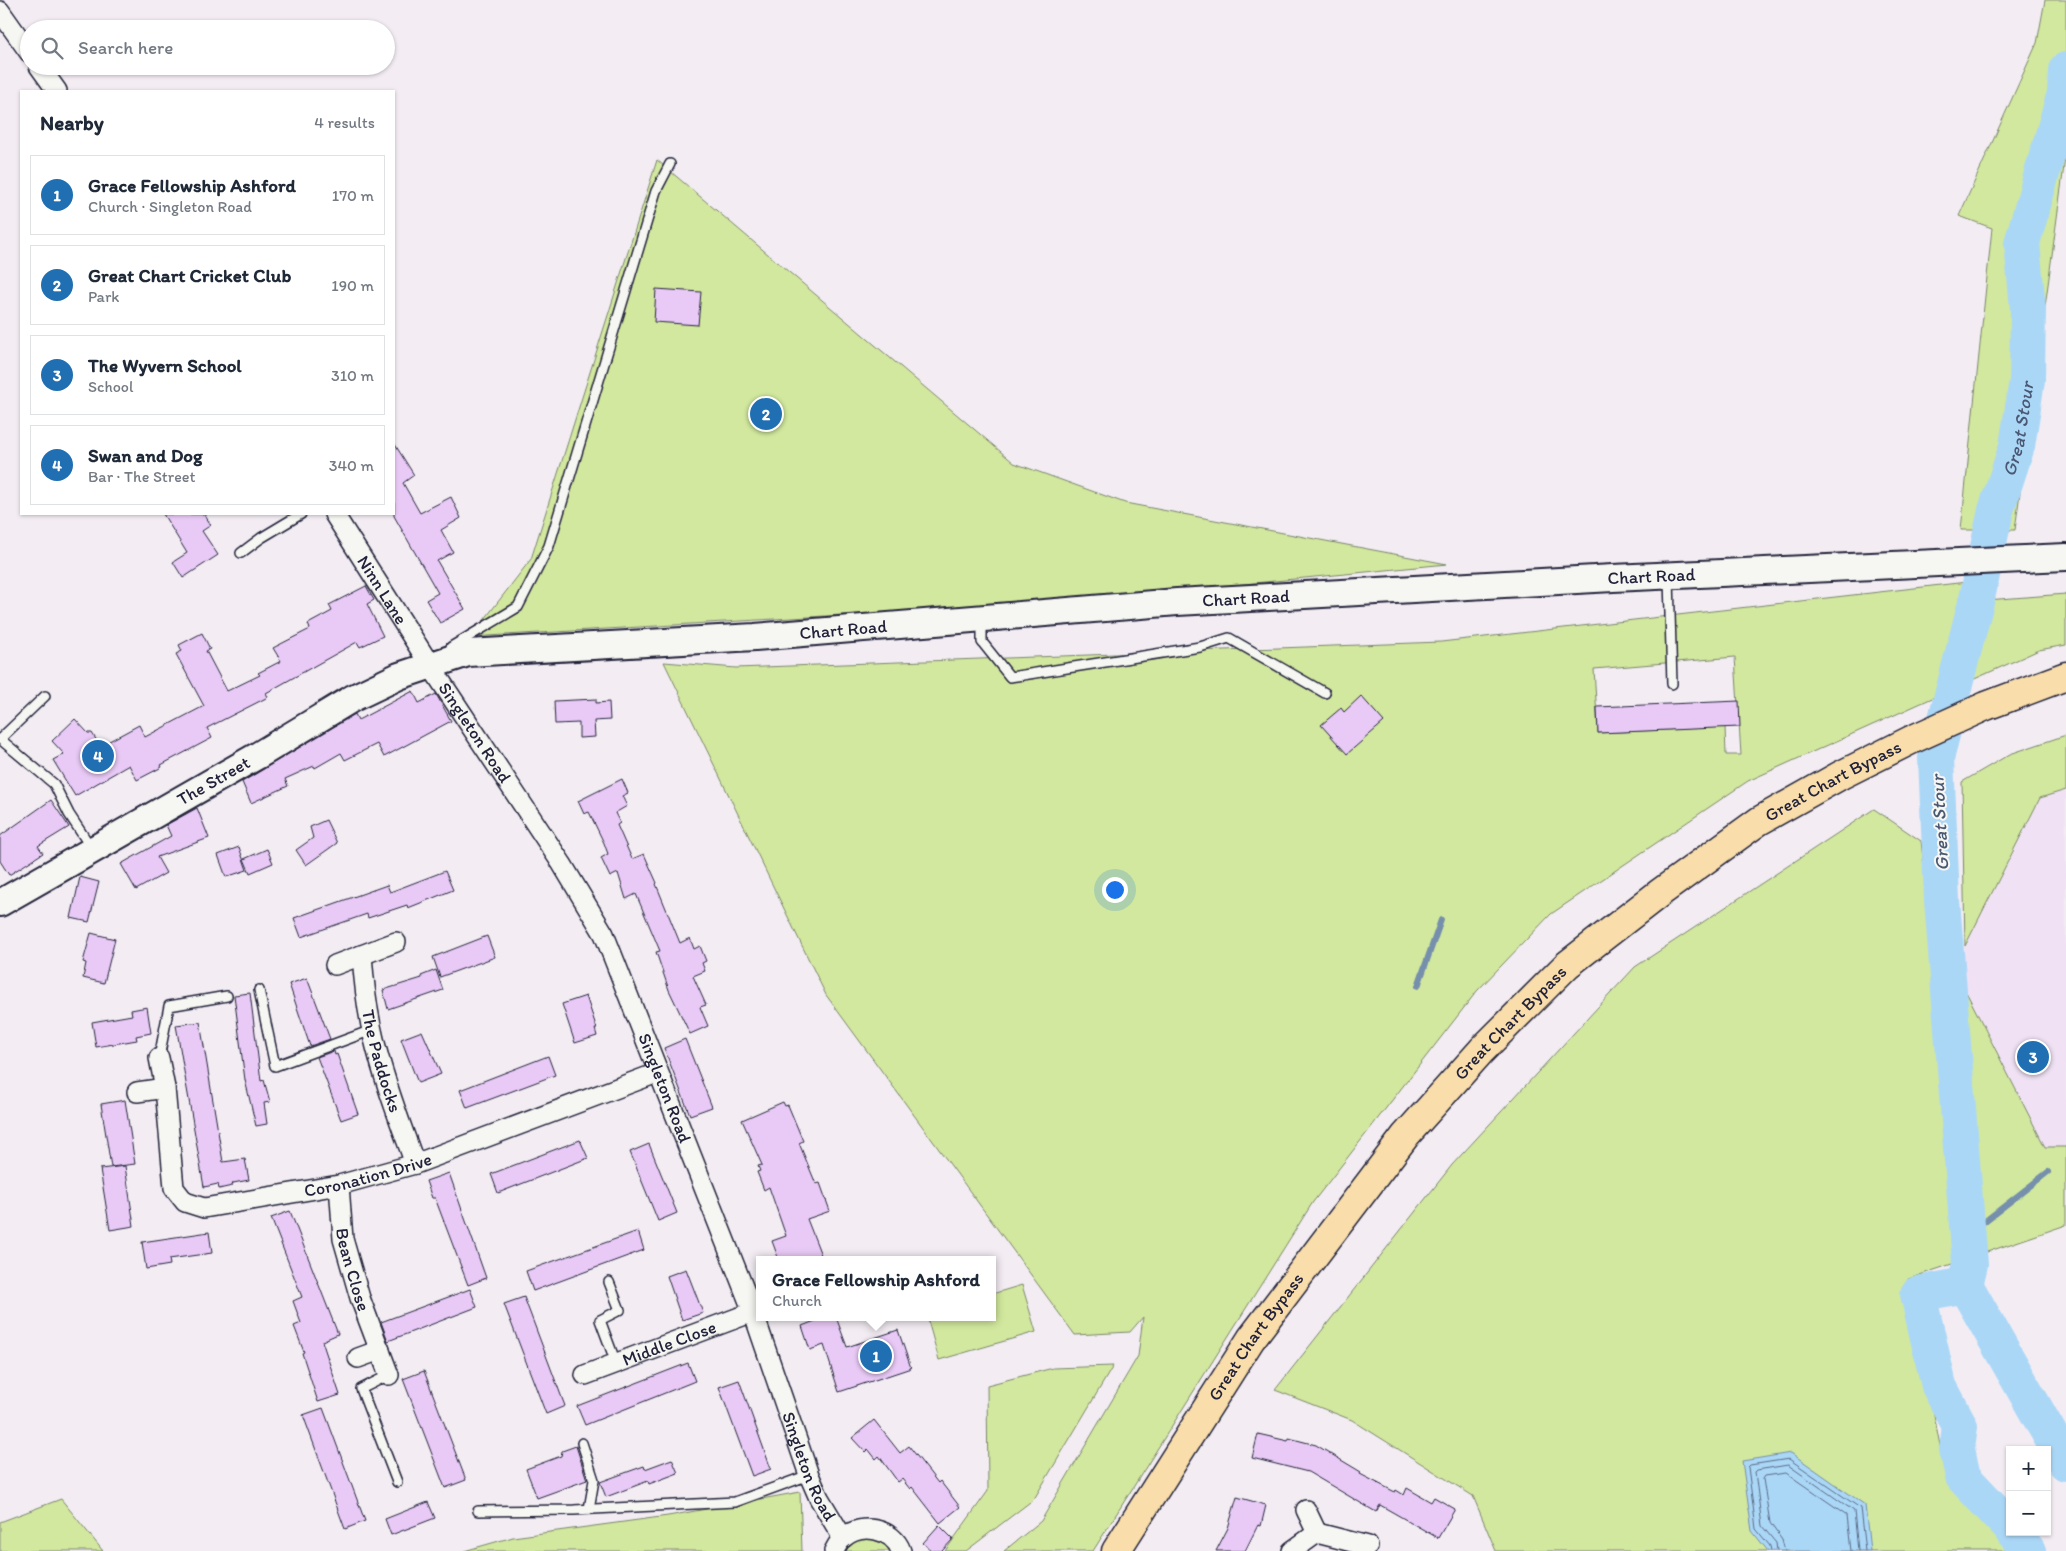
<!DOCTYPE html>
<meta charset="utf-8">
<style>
:root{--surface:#fff;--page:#f6f6f7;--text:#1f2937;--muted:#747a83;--line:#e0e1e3;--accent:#1f6fb2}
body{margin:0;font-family:Itim,sans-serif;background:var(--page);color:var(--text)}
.controls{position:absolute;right:15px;bottom:15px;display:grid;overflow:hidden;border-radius:0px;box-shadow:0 1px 4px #0004}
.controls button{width:45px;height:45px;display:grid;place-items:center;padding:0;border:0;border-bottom:1px solid var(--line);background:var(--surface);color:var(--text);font:25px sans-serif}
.you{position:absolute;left:1114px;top:889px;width:18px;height:18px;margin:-12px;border:4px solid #fff;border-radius:50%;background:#1a73e8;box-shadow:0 0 0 8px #1a73e833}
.badge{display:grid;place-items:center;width:32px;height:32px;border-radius:50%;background:var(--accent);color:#fff;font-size:16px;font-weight:700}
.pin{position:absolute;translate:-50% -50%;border:2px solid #fff;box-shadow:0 1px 5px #0006}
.popup{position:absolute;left:756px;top:1256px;width:240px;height:65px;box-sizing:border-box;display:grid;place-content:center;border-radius:0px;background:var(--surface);filter:drop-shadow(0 1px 4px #0005);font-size:16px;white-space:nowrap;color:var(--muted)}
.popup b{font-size:19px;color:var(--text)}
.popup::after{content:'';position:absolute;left:50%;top:100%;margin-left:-10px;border:10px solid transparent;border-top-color:var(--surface)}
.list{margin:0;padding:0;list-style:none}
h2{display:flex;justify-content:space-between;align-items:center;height:65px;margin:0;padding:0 20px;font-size:21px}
h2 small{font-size:16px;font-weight:400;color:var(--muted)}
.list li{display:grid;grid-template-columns:32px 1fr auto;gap:15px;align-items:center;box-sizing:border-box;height:80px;margin:0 10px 10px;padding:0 10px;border:1px solid var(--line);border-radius:0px}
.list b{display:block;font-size:19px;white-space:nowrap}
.list p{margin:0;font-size:16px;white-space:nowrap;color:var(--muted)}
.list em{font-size:16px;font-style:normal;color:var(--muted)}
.icon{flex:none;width:28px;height:28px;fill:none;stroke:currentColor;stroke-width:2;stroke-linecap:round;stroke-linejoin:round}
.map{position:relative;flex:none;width:2066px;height:1551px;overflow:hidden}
.search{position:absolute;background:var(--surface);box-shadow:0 1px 4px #0004;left:20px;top:20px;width:375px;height:55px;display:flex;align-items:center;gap:12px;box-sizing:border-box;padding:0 18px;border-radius:28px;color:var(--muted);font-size:19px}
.panel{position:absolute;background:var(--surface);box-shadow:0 1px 4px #0004;left:20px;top:90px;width:375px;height:425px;border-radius:0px}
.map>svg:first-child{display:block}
</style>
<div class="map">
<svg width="2066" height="1551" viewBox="0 0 2066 1551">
<rect width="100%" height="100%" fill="#f3edf3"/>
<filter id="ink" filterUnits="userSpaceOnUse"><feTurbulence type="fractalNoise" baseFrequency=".02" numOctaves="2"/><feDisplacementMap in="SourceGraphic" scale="10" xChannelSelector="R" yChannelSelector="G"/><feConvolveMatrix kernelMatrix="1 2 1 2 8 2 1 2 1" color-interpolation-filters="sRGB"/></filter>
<g filter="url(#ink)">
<!-- built -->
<polygon fill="#f0e2f4" points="2066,790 2066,1147 2045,1147 1954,968 2040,798"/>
<!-- green -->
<g fill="#d2e89e" stroke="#7a856c" fill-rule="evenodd">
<polygon points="2045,0 2066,0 2066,151 2015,530 1961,530 1992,228 1959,216 2037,43"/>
<polygon points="657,160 1014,463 1125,503 1447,564 1061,602 471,637 531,559"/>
<path d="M 1967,582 L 1986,600 L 2066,594 L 2066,645 L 2039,650 L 1748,781 L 1551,914 L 1477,991 L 1313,1202 L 1093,1551 L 1004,1551 L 1041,1521 L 1138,1356 L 1143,1317 L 1130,1332 L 1075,1335 L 826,995 L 664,662 L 736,668 L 1441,642 ZM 1735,657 L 1741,755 L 1726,755 L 1725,727 L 1598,733 L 1594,669 Z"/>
<polygon points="2066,735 2066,790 2040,798 1965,946 1962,782 2010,754"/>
<polygon points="1874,809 1921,841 1935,965 1954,968 2045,1147 2066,1147 2066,1225 1908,1279 1941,1451 1955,1489 1977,1508 2008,1551 1496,1551 1473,1496 1352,1420 1275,1390 1452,1165 1635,967"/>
<polygon points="1022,1285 1036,1332 939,1360 927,1317 992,1317 992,1294"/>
<polygon points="1113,1366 1034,1499 966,1551 945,1551 988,1491 987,1385 1053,1368"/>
<polygon points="800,1492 802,1551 464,1551 513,1537 668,1516"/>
<polygon points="61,1499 103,1551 0,1551 0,1522"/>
<polygon points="867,1537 881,1540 892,1551 845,1551 853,1542"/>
</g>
<!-- water -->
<polygon fill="#abd7f7" stroke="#748fac" points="1791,1453 1865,1505 1870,1551 1768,1551 1752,1531 1742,1461"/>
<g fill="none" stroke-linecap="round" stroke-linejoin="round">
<!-- shore -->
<g stroke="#596a86" stroke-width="1">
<polyline points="1771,1551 1770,1546 1756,1529 1748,1467 1750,1465 1789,1459 1860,1508 1865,1551"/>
<polyline points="1777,1551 1776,1543 1762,1526 1755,1472 1757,1470 1788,1465 1854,1511 1858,1551"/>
<polyline points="1785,1551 1782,1540 1770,1523 1763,1479 1765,1476 1786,1473 1847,1515 1851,1551"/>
</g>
<!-- stream -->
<g stroke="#748fac" stroke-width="6">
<polyline points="1418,986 1441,920"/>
<polyline points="1970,1264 1971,1232 2048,1172"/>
</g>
<!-- river -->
<g stroke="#abd7f7" stroke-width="36">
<polyline points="1965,1285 2066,1463"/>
<path id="s1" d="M 2010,1527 L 1963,1477 L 1957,1449 L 1960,1426 L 1939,1386 L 1918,1294 L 1965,1285 L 1970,1264 L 1942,900 L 1936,758 L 1977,598 L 1996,510 L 2017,446 L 2027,380 L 2028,309 L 2022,243 L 2065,93 L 2066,70"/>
<polyline points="2014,1532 2028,1551"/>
</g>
</g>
<!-- building -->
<g fill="#e9caf7" stroke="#22223b">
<polygon points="656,289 701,292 698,325 654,322"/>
<polygon points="394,443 414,475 403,483 420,513 451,497 461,518 441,530 453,552 437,561 465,609 440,623 426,600 438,593 394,516"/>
<polygon points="163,514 204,514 211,525 202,531 218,555 183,578 173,562 187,553"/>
<polygon points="366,586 374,600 367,604 383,636 360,647 357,642 266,693 268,697 207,728 212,738 161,765 162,767 137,780 129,765 75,796 53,760 64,754 52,741 75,719 88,733 92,733 100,746 139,725 145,737 204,706 176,654 182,651 179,645 202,633 210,649 206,651 227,691 260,675 258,673 281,661 273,648 310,629 308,624 332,611 329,605"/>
<polygon points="413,691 419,703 436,694 451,721 384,757 377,744 345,760 341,753 315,768 314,766 285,779 288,786 251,803 242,782 355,714 358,720"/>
<polygon points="1361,696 1384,722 1347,754 1321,725 1341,708 1344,712"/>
<polygon points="596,699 596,703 609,702 610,720 594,721 595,737 579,738 579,723 555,724 554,701"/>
<polygon points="1739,701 1740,727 1598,733 1597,707"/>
<polygon points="622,779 628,793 622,796 627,806 615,813 620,823 617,825 632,859 644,854 657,883 656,884 680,943 690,938 694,949 700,946 706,961 702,963 705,971 693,976 706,1005 700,1007 708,1026 690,1034 669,990 656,952 660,951 636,894 626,899 618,873 610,877 601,858 608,854 604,843 589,812 584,814 578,801"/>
<polygon points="51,800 69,827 38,846 43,853 9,875 0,861 0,836"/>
<polygon points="197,808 209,838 157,857 166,873 136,890 121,864 171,836 166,825"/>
<polygon points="326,820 337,843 306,865 296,850 313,838 310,827"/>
<polygon points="239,847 247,870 226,877 218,855"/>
<polygon points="267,849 273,863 250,873 244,859"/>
<polygon points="445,871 453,890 408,908 407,905 368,918 367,914 301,937 294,918 387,885 390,892"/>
<polygon points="80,877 99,882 89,922 71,918"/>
<polygon points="91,933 115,939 104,983 83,978 86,963 83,962"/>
<polygon points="487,936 495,957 440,977 433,957"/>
<polygon points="436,970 443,990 388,1009 383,990 422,978 421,976"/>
<polygon points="307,978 330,1039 310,1046 289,984"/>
<polygon points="250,993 261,1081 264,1080 270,1102 264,1103 267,1124 256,1126 245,1080 234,995"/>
<polygon points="586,996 597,1029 595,1029 597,1036 575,1043 562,1004"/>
<polygon points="147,1007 151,1033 136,1036 137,1040 96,1047 92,1022 132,1015 131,1010"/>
<polygon points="200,1022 223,1162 245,1159 249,1180 233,1183 232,1186 219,1189 218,1184 204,1187 176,1025"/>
<polygon points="422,1031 441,1074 418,1083 401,1039"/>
<polygon points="685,1039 712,1107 690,1115 664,1048"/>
<polygon points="334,1051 335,1055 337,1054 358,1114 341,1120 317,1057"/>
<polygon points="548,1056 555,1075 467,1108 460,1090"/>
<polygon points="125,1100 135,1164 111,1167 101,1104"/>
<polygon points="783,1102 785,1106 788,1105 803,1141 799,1143 816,1184 820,1183 830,1211 807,1219 823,1260 779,1260 772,1241 786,1236 769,1187 764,1190 757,1172 760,1171 758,1166 762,1165 742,1120"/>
<polygon points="580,1140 588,1158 498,1193 491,1174"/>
<polygon points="649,1144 677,1213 658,1221 630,1152"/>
<polygon points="125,1166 134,1226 110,1230 100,1169"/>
<polygon points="449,1173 486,1278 468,1285 435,1198 432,1198 426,1181"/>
<polygon points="290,1211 338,1334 322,1341 340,1395 318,1402 302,1353 304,1352 294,1326 301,1323 293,1301 302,1297 271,1218"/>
<polygon points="638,1231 644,1250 533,1291 526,1271"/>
<polygon points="209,1232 212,1253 169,1259 170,1265 146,1269 142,1242"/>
<polygon points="686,1269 703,1313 682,1320 667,1276"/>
<polygon points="470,1289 477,1307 388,1341 381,1322"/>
<polygon points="524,1297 565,1406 546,1414 504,1304"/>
<polygon points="825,1317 836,1317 847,1347 898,1330 911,1368 839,1392 824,1345 810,1350 802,1326"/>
<polygon points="688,1363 695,1381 585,1425 577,1406"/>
<polygon points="424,1371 466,1480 445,1488 403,1379"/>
<polygon points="739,1380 771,1469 752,1476 719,1387"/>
<polygon points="323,1408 365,1521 345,1529 303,1415"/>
<polygon points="874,1420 900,1453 909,1446 938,1483 940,1481 960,1507 940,1523 912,1487 910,1489 902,1479 898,1482 879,1456 876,1459 868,1449 865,1452 852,1438"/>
<polygon points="1258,1434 1288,1441 1289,1438 1316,1445 1361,1472 1360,1474 1395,1492 1396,1490 1404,1495 1407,1488 1431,1502 1434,1497 1455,1509 1438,1538 1380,1505 1376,1512 1308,1472 1252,1458"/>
<polygon points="576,1446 587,1480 537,1498 526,1469 561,1456 562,1451"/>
<polygon points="672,1459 678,1473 649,1484 648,1481 606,1497 600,1482 644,1466 645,1469"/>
<polygon points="1237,1497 1266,1505 1261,1526 1258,1525 1245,1551 1216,1551 1228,1528"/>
<polygon points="428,1502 435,1518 391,1535 385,1519"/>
<polygon points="939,1525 953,1539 942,1551 932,1551 923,1543"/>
</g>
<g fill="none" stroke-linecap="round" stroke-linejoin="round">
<!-- lane casing -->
<g stroke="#22223b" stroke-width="12">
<g id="lane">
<polyline points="241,553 261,538 301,514"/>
<polyline points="1669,578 1672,684"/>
<polyline points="982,619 982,642 1010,677 1200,647 1229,638 1325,693"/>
<polyline points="451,647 518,607 549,546 656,191 670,164"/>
<polyline points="0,739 54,784 69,814 92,849"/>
<polyline points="0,739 45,696"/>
<polyline points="259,990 275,1066 372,1030"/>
<polyline points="159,1058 169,1006 227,996"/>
<polyline points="609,1282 620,1310 600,1320 616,1363"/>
<polyline points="389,1375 361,1389 397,1482"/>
<polyline points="582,1443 594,1480 589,1509"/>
<polyline points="478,1511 574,1510 735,1502 809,1475"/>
</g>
</g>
<!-- street casing -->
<g stroke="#22223b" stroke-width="22">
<g id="street">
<polyline points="0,11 29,52"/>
<polyline points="39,66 57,91"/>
<path id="s2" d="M 334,514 L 430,665 L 562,864 L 604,934 L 753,1312 L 809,1475 L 819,1498 L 843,1538"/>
<path id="s3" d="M 362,955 C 364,983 367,1011 374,1039 C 384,1081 400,1122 415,1164"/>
<polyline points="335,965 396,942"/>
<path id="s4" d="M 159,1058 L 165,1088 L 174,1188 L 185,1202 L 204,1208 L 339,1185 L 415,1164 L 657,1073"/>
<polyline points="137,1092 165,1088"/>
<path id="s5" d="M 339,1185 L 343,1239 L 360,1298 L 389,1375"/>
<polyline points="358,1358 380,1350"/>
<path id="s6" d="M 585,1375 L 753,1312"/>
<polyline points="1306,1510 1317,1533"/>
<path d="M 834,1551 C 836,1547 839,1541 843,1538 C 861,1522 893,1528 901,1551"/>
<polyline points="1292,1551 1317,1533 1368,1546"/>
</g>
</g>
<!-- secondary casing -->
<g stroke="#22223b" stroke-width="30">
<g id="secondary">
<path id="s7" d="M 0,903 L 257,756 L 353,698 L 399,676 L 468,653 L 755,637 L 1177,602 L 1613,578 L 2066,557"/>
</g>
</g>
<!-- primary casing -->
<g stroke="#22223b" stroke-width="31">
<g id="primary">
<path id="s8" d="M 1116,1551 L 1251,1339 L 1406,1135 L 1482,1050 L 1567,965 L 1661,892 L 1759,821 L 1841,775 L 1911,740 L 1986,706 L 2066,676"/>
</g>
</g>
<!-- lane -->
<use href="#lane" stroke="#f6f6f2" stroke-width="9"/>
<!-- street -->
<use href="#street" stroke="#f6f6f2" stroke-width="19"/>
<!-- secondary -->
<use href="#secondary" stroke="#f6f6f2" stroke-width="26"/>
<!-- primary -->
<use href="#primary" stroke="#f9deab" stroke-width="28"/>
</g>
</g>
<g text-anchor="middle" stroke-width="4" stroke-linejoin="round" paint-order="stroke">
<!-- street labels -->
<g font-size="18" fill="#22223b" stroke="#f6f6f2">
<text dy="6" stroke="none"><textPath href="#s7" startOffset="1718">Chart Road</textPath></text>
<text dy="6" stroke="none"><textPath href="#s2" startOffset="90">Ninn Lane</textPath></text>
<text dy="6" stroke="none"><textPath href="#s7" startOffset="1312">Chart Road</textPath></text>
<text dy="6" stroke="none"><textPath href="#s7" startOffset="908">Chart Road</textPath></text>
<text dy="6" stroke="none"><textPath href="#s2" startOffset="260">Singleton Road</textPath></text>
<text dy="6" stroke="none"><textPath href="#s7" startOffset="246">The Street</textPath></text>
<text dy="6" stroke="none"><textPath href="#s8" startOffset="1066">Great Chart Bypass</textPath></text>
<text dy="6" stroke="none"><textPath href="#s8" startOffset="661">Great Chart Bypass</textPath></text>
<text dy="6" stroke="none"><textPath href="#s3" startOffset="108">The Paddocks</textPath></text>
<text dy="6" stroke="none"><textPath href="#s2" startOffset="665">Singleton Road</textPath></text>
<text dy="6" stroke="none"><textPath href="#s4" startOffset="336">Coronation Drive</textPath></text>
<text dy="6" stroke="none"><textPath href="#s5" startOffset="86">Bean Close</textPath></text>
<text dy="6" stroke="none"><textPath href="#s8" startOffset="256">Great Chart Bypass</textPath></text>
<text dy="6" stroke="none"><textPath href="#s6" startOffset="90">Middle Close</textPath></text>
<text dy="6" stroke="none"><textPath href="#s2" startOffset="1070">Singleton Road</textPath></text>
</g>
<!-- water labels -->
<g font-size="19" font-style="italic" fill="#4b5873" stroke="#f6f6f2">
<text dy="7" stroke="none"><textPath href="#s1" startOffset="1176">Great Stour</textPath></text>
<text transform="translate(1939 823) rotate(-93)" y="7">Great Stour</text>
</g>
</g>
</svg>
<div class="controls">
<button>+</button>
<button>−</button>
</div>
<div class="you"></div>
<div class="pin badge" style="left:876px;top:1356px">1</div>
<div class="popup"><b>Grace Fellowship Ashford</b>Church</div>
<div class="pin badge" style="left:766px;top:414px">2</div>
<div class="pin badge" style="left:2033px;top:1057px">3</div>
<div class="pin badge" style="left:98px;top:756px">4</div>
<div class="search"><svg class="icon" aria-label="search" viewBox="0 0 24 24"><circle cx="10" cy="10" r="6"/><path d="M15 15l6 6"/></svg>Search here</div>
<section class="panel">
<h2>Nearby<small>4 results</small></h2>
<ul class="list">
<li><span class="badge">1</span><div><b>Grace Fellowship Ashford</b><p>Church · Singleton Road</p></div><em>170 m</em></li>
<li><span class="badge">2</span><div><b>Great Chart Cricket Club</b><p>Park</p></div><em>190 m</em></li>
<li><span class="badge">3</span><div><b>The Wyvern School</b><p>School</p></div><em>310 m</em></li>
<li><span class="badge">4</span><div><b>Swan and Dog</b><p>Bar · The Street</p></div><em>340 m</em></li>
</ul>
</section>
</div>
